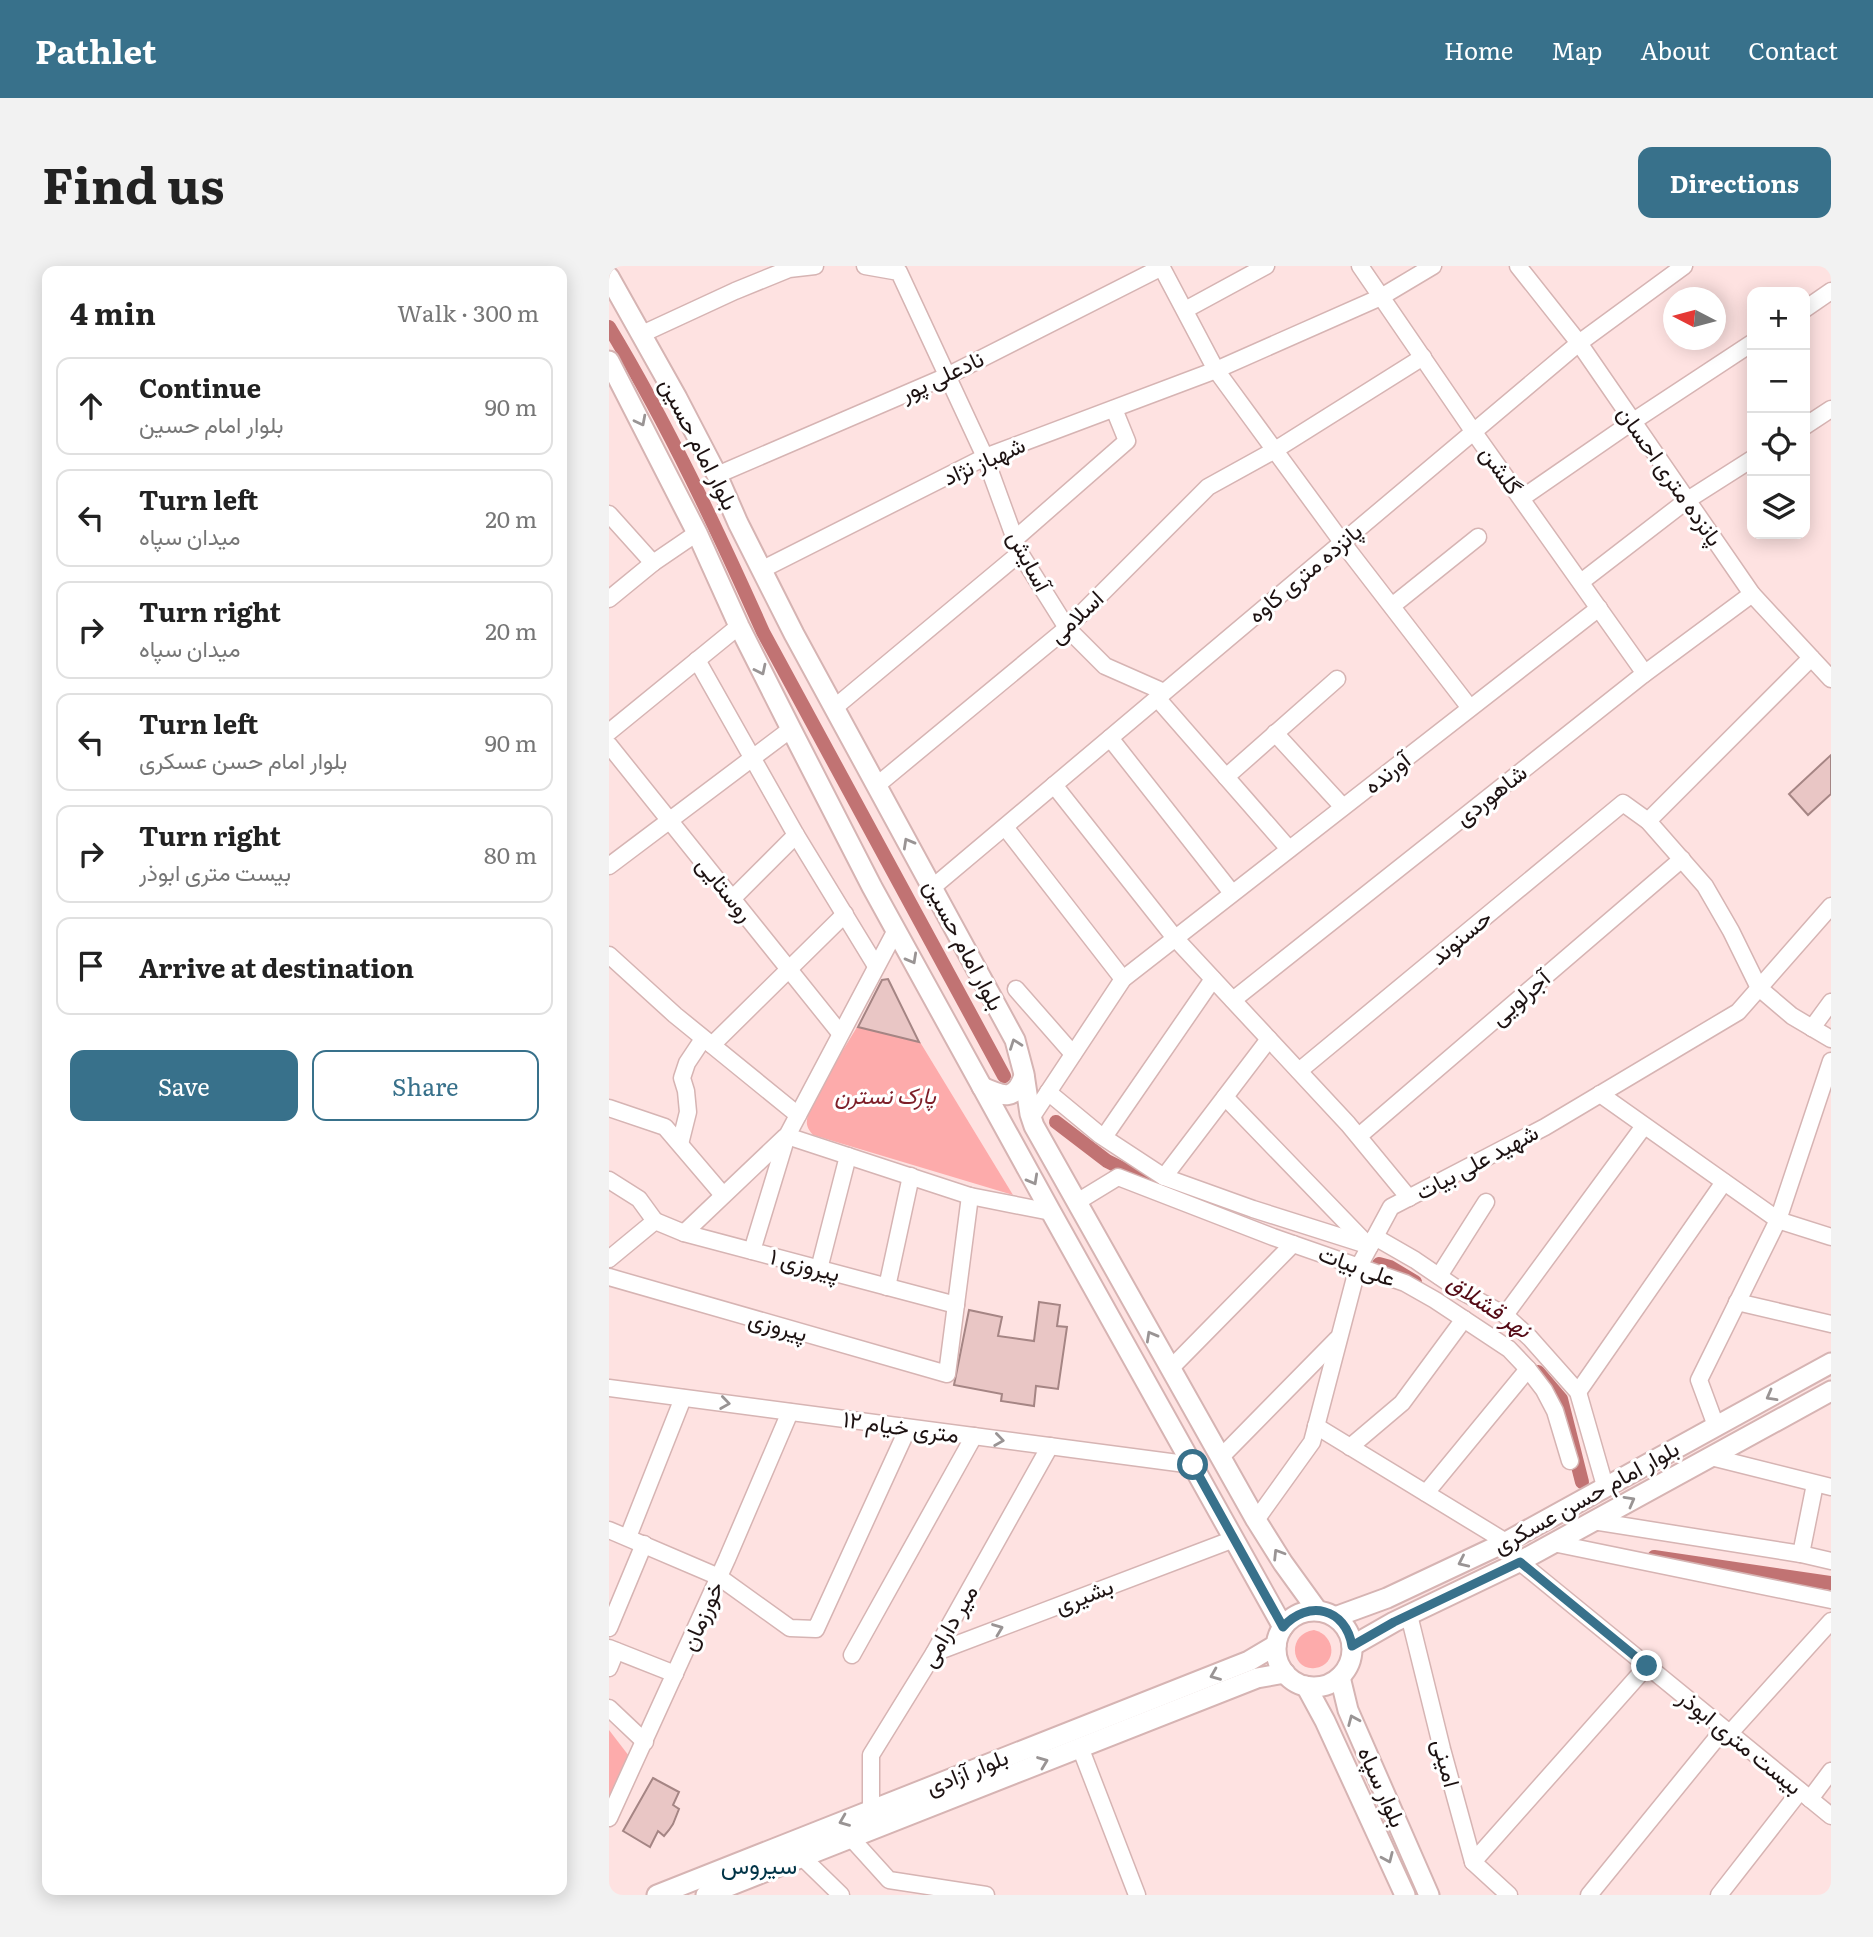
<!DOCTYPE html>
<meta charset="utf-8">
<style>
:root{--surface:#fff;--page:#f2f2f2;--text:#222;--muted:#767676;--line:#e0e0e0;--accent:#38718b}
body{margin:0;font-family:Literata,Vazirmatn,serif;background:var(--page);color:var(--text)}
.controls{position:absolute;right:21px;top:21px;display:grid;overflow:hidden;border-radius:14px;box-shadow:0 4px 18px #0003}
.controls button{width:63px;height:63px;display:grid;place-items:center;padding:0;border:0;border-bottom:2px solid var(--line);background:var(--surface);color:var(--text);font:35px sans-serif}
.compass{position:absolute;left:1054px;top:21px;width:63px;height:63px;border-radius:50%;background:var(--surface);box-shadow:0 4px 18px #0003;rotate:276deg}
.stop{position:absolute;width:21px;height:21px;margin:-16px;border:5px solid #38718b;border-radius:50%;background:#fff}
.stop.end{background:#38718b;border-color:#fff;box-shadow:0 2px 7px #0008}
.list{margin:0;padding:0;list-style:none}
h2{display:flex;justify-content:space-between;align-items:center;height:91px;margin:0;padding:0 28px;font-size:30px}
h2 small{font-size:23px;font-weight:400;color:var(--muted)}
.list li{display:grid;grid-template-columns:46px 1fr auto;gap:21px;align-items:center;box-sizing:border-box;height:98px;margin:0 14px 14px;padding:0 14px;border:2px solid var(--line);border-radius:14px}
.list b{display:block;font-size:26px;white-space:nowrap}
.list p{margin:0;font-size:23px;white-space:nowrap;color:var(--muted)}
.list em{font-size:23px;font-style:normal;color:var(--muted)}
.actions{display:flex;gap:14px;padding:21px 28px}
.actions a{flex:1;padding:16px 0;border:2px solid var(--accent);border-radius:14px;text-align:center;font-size:24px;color:var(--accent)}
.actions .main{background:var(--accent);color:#fff}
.icon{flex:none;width:38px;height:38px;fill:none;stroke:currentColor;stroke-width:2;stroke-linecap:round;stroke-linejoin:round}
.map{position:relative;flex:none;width:1222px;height:1629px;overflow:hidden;border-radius:14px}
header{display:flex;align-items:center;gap:42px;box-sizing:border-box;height:98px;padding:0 35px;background:var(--accent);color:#fff}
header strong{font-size:33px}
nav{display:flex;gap:38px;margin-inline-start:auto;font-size:24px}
.intro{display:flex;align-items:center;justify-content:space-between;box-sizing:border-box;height:168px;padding:0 42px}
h1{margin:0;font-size:49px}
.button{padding:18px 32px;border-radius:14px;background:var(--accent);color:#fff;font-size:24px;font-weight:700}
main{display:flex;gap:42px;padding:0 42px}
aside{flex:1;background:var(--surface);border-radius:14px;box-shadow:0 4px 18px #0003}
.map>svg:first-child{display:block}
</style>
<header>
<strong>Pathlet</strong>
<nav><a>Home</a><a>Map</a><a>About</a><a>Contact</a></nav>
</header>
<div class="intro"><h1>Find us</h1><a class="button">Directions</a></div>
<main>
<aside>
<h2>4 min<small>Walk · 300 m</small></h2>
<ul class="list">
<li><svg class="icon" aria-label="ahead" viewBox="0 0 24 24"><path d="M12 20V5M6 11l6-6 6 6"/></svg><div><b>Continue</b><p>بلوار امام حسین</p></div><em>90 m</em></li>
<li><svg class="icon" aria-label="left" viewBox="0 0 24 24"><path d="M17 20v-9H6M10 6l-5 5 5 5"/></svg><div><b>Turn left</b><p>میدان سپاه</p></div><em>20 m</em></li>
<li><svg class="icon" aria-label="right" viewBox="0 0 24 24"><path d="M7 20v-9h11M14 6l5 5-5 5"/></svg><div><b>Turn right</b><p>میدان سپاه</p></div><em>20 m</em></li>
<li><svg class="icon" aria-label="left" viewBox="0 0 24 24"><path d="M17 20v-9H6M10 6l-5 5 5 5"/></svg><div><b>Turn left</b><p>بلوار امام حسن عسکری</p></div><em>90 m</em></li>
<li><svg class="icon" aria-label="right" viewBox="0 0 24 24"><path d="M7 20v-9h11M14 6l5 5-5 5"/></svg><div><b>Turn right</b><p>بیست متری ابوذر</p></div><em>80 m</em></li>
<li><svg class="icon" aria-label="arrive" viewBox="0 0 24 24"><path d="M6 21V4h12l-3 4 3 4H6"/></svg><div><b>Arrive at destination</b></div></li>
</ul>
<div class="actions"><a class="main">Save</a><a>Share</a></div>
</aside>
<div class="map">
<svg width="1222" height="1629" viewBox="0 0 1222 1629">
<rect width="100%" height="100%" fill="#fee2e1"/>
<!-- green -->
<g fill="#fdabab">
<path d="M 248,761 L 311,776 L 404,929 L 204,869 C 200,864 197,860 198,854 C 199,837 237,780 248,761 Z"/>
<path d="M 705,1364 C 727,1369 729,1399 706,1402 C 682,1405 677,1368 705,1364 Z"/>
<polygon points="0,1464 20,1490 0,1533"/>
</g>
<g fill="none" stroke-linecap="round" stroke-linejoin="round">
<!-- canal -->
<g stroke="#c17373" stroke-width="14">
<path d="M 0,61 C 58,157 108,263 154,366 L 395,810"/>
<polyline points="447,856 498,895 548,920"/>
<polyline points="770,998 781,1001 806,1016"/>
<polyline points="929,1106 952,1133 973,1216"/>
<polyline points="1045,1291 1222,1317"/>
</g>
</g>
<!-- building -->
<g fill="#e9c6c5" stroke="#a58584" stroke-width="2">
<polygon points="1222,489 1222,528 1199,549 1180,528"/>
<polygon points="279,713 310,776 249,761 273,714"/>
<polygon points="430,1036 451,1039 448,1060 458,1061 449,1123 427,1120 425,1140 392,1135 393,1128 345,1119 360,1044 393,1051 389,1070 425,1075"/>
<polygon points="44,1512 70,1526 64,1539 70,1543 64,1558 60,1564 55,1570 49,1565 41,1581 14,1565"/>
</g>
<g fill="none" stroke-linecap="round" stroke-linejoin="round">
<!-- minor casing -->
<g stroke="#d6b4b3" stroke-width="19">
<g id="minor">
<polyline points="256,0 290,6 376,191 411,287 458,362 496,400 555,426"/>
<polyline points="552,0 607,104 733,276 861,442"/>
<polyline points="751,0 864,165 1032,402 1035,408"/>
<polyline points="909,0 970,77 1143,328 1222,413"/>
<polyline points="1196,43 1222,25"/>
<polyline points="576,44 657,0"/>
<polyline points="33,68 126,25 180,3 206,0"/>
<polyline points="1196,160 1222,143"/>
<polyline points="108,209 338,110 553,1"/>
<polyline points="913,232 1023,156 1143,77"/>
<polyline points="0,248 44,297"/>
<polyline points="406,273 518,175 505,143"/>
<polyline points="152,304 376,191 607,104 772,31 824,0"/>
<polyline points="972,316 1077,235 1143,193"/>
<polyline points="0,333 44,297 88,267"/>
<polyline points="783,340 869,271"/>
<polyline points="88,394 187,569 267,700"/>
<polyline points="548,432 680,583"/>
<polyline points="225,442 411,287"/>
<polyline points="0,466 130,360"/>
<polyline points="666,467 734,541"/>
<polyline points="501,472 623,627"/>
<polyline points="0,479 231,767"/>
<polyline points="617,511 728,413"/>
<polyline points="445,519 566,672 739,858 800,932"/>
<polyline points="267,520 458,362 599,221 666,184 814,91"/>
<polyline points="1039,555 1202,392"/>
<polyline points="396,561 514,713"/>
<polyline points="0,600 182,463"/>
<polyline points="324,621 970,77 1075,0"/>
<polyline points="123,633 187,569"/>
<polyline points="0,689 66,749 189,849"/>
<polyline points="407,723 464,788"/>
<polyline points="624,734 1035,408 1143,328"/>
<polyline points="1203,762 1222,736"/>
<polyline points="103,779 236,648"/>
<polyline points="690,805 1014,537 1039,555 1096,620 1122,665 1150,722 1183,750 1222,773"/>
<polyline points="439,826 491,869 555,911 644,943 761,980"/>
<polyline points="991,828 1169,954 1222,971"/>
<polyline points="616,831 758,978"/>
<polyline points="0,842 56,861 114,929"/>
<polyline points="422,852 514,713 990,342"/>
<polyline points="178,870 361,930 442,946"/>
<polyline points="750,870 1073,593"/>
<polyline points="495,871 604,713"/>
<polyline points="71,878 79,846 77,825 73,812 78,797 94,773"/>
<polyline points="555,911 660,773"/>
<polyline points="0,914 30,933 46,955"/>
<polyline points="468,936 509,911 664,971 796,1017 826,1034 900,1083 919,1103 935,1124 946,1145 961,1195"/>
<polyline points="46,955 75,967 347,1039"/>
<polyline points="75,967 176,871"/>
<polyline points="766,971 806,994 850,1024 896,1049 921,1072 969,1126 996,1220"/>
<polyline points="143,985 178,870 287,664"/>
<polyline points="0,993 46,955"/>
<polyline points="210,1003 239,890"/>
<polyline points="830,1010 877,936"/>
<polyline points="0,1011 338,1108 361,930"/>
<polyline points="278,1021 302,910"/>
<polyline points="1128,1036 1222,1058"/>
<polyline points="896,1049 1035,860"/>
<polyline points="561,1103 684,978"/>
<polyline points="0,1122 584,1199"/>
<polyline points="969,1126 1115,916"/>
<polyline points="707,1160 897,1276"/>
<polyline points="1107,1160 1090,1114 1169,954 1222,795"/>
<polyline points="741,1181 793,1137 855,1053"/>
<polyline points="612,1191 728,1073"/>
<polyline points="1102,1191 1222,1221"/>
<polyline points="817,1227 919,1103"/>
<polyline points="647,1254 703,1176 748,1004 782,941 936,861 1129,746 1222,640"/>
<polyline points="984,1255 1192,1288 1222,1295"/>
<polyline points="0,1264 110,1311 181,1362 207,1363 299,1162"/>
<polyline points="19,1271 74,1132"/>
<polyline points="944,1277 1222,1334"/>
<polyline points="1192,1288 1206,1218"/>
<polyline points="911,1296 1222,1550"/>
<polyline points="800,1349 833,1483 864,1596 900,1629"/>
<polyline points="0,1362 35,1278"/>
<polyline points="0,1382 66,1408"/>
<polyline points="325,1387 625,1273"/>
<polyline points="243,1389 365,1170"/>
<polyline points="0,1402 7,1385"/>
<polyline points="0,1442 36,1476"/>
<polyline points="1121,1467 1222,1355"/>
<polyline points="471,1481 528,1629"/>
<polyline points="1201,1533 1222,1505"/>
<polyline points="262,1544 262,1489 325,1387 441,1180"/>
<polyline points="0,1552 118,1293 181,1146"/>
<polyline points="242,1572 280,1614 377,1629"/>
<polyline points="193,1591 232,1629"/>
<polyline points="864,1596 1038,1400"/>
<polyline points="980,1629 1115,1463"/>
<polyline points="1110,1629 1191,1525"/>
</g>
</g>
<!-- major casing -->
<g stroke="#d6b4b3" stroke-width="23">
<g id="major">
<polyline points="0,11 68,132 108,209 129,257 185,368 406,774 415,808 421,848 425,860 647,1254 674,1297 708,1344"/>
<polyline points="0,95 88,267 130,360 182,463 263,621 442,946 674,1361"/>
<path d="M 373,821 C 395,831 406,835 415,810"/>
<circle cx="705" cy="1383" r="38"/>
<polyline points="726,1351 778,1332 897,1276 1222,1097"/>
<polyline points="743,1380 785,1356 910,1296 1222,1125"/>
<polyline points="731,1411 739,1444 820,1629"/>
<polyline points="697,1420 716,1455 796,1629"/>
<polyline points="48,1629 640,1395 667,1379"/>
<polyline points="97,1629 648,1412 676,1407"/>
</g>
</g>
<!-- minor -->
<use href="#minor" stroke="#fff" stroke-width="16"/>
<!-- major -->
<use href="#major" stroke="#fff" stroke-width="19"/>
</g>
<!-- one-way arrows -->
<defs><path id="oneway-chevron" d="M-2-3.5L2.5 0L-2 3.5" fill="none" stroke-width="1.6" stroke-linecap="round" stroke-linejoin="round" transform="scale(1.75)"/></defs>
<g stroke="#999494">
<use href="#oneway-chevron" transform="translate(32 155) rotate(63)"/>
<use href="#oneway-chevron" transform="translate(152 404) rotate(64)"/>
<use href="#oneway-chevron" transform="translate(299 577) rotate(-119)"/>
<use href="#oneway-chevron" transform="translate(303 693) rotate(61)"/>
<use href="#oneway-chevron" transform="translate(406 778) rotate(-110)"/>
<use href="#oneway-chevron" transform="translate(424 914) rotate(61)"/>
<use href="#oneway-chevron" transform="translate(542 1070) rotate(-119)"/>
<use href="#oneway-chevron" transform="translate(1162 1130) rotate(151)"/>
<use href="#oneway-chevron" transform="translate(116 1137) rotate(8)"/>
<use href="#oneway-chevron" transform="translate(390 1174) rotate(8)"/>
<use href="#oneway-chevron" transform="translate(1021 1235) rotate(-29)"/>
<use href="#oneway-chevron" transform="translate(669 1288) rotate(-122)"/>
<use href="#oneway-chevron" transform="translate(854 1296) rotate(155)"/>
<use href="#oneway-chevron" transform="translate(389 1363) rotate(-21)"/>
<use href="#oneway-chevron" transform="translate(606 1409) rotate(158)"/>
<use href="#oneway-chevron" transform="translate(744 1454) rotate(-113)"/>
<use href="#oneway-chevron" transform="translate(434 1496) rotate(-21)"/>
<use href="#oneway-chevron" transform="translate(235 1555) rotate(158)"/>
<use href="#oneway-chevron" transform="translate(779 1592) rotate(66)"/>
</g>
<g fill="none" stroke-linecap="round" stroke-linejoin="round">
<!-- route -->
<path stroke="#38718b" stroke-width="9" d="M 584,1199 L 674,1361 C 699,1333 737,1342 743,1380 L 785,1356 L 911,1296 L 1038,1400"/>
</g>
<g text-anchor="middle" stroke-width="6" stroke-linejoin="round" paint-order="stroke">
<!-- street labels -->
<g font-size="23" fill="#1d1212" stroke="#fff">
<text transform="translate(333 110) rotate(-25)" y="8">نادعلی پور</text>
<text transform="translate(90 178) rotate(63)" y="8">بلوار امام حسین</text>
<text transform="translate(375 195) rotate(-24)" y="8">شهباز نژاد</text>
<text transform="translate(892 204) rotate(55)" y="8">گلشن</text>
<text transform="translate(1061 210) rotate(55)" y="8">پانزده متری احسان</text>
<text transform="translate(420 295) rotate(62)" y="8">آسایش</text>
<text transform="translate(696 307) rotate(-40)" y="8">پانزده متری کاوه</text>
<text transform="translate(467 351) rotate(-43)" y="8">اسلامی</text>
<text transform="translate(778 507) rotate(-38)" y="8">آورنده</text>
<text transform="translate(882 529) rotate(-38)" y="8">شاهوردی</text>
<text transform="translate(116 623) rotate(51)" y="8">روستایی</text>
<text transform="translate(852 671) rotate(-40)" y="8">حسنوند</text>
<text transform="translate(355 679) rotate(62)" y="8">بلوار امام حسین</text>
<text transform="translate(911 732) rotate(-41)" y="8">آجرلویی</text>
<text transform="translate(868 896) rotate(-28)" y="8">شهید علی بیات</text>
<text transform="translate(196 999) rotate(15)" y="8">پیروزی ۱</text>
<text transform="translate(748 1000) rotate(20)" y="8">علی بیات</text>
<text transform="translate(169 1060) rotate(16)" y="8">پیروزی</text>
<text transform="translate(292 1161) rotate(8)" y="8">۱۲ متری خیام</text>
<text transform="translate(977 1231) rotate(-29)" y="8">بلوار امام حسن عسکری</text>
<text transform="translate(475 1330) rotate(-21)" y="8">بشیری</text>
<text transform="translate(93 1350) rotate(-66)" y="8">خورزمان</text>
<text transform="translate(340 1360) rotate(-60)" y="8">میر دارامی</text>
<text transform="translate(1131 1476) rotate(39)" y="8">بیست متری ابوذر</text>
<text transform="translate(837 1497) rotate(75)" y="8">امینی</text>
<text transform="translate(358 1506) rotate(-22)" y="8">بلوار آزادی</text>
<text transform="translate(773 1521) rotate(66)" y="8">بلوار سپاه</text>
</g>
<!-- park labels -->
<g font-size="23" font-style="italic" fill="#7d1e28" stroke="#fff">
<text x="276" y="838">پارک نسترن</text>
</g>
<!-- water labels -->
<g font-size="24" font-style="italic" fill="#540a15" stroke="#fff">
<text transform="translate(880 1040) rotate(34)" y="8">نهر قشلاق</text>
</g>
<!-- neighbourhood labels -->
<g font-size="24" fill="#013447" stroke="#fff">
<text x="150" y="1608">سیروس</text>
</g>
</g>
</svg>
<div class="controls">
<button>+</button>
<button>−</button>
<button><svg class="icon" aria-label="locate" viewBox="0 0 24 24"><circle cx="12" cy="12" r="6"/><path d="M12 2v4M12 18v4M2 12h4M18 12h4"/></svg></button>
<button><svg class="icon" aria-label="layers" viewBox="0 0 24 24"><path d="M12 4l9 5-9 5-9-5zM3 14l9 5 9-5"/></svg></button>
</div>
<svg class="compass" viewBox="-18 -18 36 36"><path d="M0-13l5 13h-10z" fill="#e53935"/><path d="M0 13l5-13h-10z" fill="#767676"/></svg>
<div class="stop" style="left:584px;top:1199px"></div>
<div class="stop end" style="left:1038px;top:1400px"></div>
</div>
</main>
